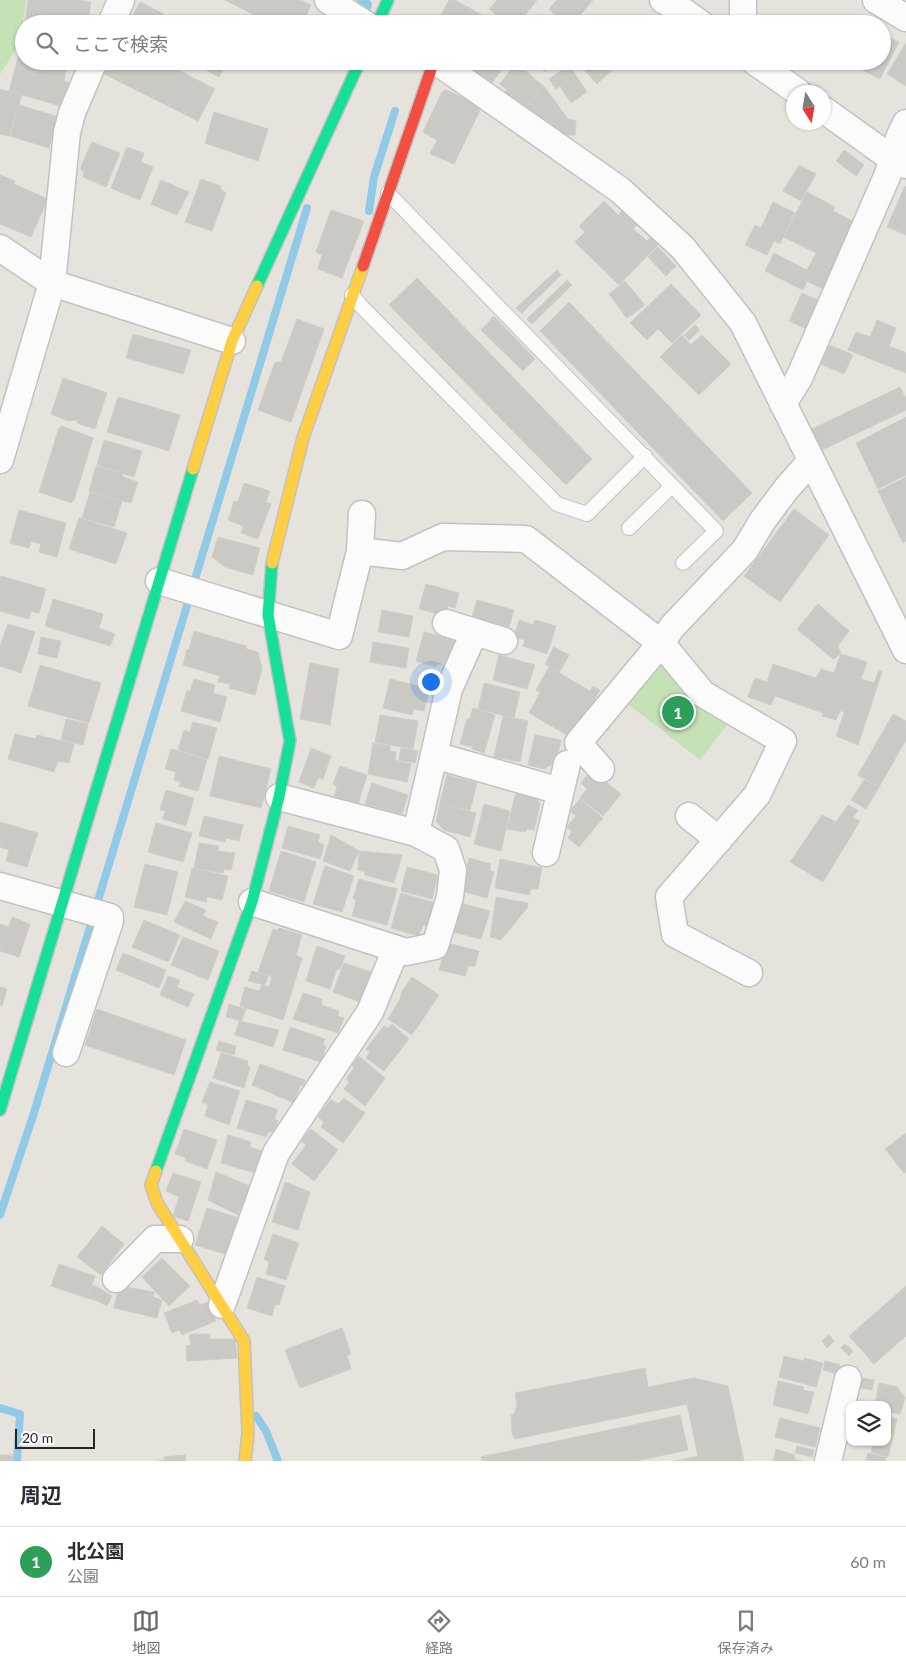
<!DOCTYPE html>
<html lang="ja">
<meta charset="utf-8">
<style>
:root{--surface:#fff;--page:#f7f7f7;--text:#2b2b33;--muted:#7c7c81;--line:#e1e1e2;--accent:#6a6967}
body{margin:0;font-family:Lato,"Noto Sans JP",sans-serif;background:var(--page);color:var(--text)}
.controls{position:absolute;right:15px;bottom:15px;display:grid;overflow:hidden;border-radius:10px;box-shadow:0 1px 4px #0004}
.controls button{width:45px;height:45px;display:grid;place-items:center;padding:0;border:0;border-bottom:1px solid var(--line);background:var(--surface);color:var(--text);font:25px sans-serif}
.compass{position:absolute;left:786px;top:85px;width:45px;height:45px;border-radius:50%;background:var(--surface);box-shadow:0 1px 4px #0004;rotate:169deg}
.scale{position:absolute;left:15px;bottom:12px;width:80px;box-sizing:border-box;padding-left:5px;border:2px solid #272727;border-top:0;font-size:14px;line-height:18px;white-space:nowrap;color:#272727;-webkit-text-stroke:4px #fff;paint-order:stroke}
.you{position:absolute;left:430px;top:681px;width:18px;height:18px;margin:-12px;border:4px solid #fff;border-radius:50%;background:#1a73e8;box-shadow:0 0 0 8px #1a73e833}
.badge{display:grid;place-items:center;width:32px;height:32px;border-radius:50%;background:var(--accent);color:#fff;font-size:16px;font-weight:700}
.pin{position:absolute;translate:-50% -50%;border:2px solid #fff;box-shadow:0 1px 5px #0006}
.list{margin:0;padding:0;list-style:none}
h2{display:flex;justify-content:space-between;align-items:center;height:65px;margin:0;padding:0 20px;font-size:21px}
h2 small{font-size:16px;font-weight:400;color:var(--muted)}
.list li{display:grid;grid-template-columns:32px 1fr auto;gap:15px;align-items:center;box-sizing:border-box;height:70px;padding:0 20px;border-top:1px solid var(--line)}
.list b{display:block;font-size:19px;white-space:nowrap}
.list p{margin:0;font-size:16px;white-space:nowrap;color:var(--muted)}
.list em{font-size:16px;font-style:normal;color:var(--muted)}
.icon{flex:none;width:28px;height:28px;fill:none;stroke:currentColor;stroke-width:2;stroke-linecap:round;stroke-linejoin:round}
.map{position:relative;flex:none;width:906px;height:1461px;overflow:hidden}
.search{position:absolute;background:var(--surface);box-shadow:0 1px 4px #0004;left:15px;right:15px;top:15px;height:55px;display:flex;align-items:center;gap:12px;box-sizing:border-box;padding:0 18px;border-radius:28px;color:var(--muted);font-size:19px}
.sheet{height:135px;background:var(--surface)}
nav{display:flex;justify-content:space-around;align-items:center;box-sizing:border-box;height:70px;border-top:1px solid var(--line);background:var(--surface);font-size:14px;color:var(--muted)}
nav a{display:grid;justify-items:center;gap:2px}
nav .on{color:var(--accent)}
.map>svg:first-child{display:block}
</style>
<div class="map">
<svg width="906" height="1461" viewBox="0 0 906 1461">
<rect width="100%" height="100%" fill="#e6e3dd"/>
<!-- green -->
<g fill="#c5e1b6">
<polygon points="0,0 26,0 21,38 17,48 0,74"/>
<polygon points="661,658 730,721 700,760 628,704"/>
</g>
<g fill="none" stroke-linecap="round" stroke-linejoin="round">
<!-- stream -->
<g stroke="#91cae6" stroke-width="8">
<polyline points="361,0 368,4 364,17"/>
<polyline points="369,211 374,177 395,111"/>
<polyline points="0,1215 33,1116 307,208"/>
<polyline points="0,1408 20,1414 17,1461"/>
<polyline points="256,1416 266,1431 278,1461"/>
</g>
</g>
<!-- building -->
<g fill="#cbc9c4" stroke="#d1cec9">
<polygon points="28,0 79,0 91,2 88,24 25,24"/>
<polygon points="225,0 301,0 311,5 302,24 272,24"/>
<polygon points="449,0 455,0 484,16 480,24 436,24"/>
<polygon points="497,0 537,0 518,24 507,24 489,9"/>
<polygon points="557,0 593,0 573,24 565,24 549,9"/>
<polygon points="140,2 164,14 158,24 128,24"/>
<polygon points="882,34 899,42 880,79 850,64 852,61 882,61"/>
<polygon points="906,43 906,86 887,74"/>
<polygon points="18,57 24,59 24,61 68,63 64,81 70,83 64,107 9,91"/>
<polygon points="111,61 161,61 215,89 198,121 104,74"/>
<polygon points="199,61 228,61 219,77 197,65"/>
<polygon points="467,61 508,61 489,87 462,68"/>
<polygon points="535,61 554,61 545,72 534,63"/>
<polygon points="576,61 622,61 597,84"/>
<polygon points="516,62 542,85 524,110 503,94 507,90 500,84"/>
<polygon points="569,65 587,92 571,103 560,86 556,89 549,79"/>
<polygon points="543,85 568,119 576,121 575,135 560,135 552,130 552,125 545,125 524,110"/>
<polygon points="0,89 22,95 9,136 0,134"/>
<polygon points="446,90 482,106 454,164 430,154 437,140 423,132 442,92"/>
<polygon points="19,105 59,117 49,148 10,136"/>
<polygon points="214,112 268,129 258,161 205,143"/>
<polygon points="92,142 120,153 106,187 83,177 84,172 80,169"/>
<polygon points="127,147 144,153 141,162 153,167 140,200 111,188"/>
<polygon points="844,150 864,165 856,176 836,161"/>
<polygon points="799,165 816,174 801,201 783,191"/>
<polygon points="0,175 15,181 14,184 48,199 31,237 0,224"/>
<polygon points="201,179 221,186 220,189 226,193 212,231 185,222"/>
<polygon points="161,180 189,192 177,215 151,204"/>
<polygon points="905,186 906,187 906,235 887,227"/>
<polygon points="807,192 835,207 833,211 859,224 829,292 807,281 803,290 765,271 774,253 807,270 816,253 784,237"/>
<polygon points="604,201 618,215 627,206 641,221 633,229 647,241 651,237 659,244 619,285 575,242 585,232 579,226"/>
<polygon points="773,202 795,213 780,244 774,241 767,255 745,245 755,225 761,228"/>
<polygon points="331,210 364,221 342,278 318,269 322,255 316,252"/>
<polygon points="658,247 676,266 666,276 648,257"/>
<polygon points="557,270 561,275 522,313 516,308"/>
<polygon points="417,278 592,459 567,484 565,484 389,305"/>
<polygon points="567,280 572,285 532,324 527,319"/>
<polygon points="625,281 645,305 627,318 609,294"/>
<polygon points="671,284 701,315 672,343 658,329 647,340 630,323"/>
<polygon points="802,293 822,302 809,330 789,321"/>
<polygon points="569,302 752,493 723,521 540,331"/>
<polygon points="494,316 535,359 523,371 481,330"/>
<polygon points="297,319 324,329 291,422 258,410 275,362 281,362"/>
<polygon points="877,320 896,328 889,346 906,353 906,373 848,350 856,332 870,337"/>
<polygon points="695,325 700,330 689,340 684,335"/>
<polygon points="133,334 191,350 183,374 126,358"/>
<polygon points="682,335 691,345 702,335 731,364 699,395 660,357"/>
<polygon points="830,345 853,355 844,374 821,364"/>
<polygon points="63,378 107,393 95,429 77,423 77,420 68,421 51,414"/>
<polygon points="900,387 906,399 906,410 818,452 808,431"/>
<polygon points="118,397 180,415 169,451 107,432"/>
<polygon points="906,417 906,475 878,489 856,443"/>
<polygon points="62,426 93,438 74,500 71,503 39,492 59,428"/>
<polygon points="104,440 142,451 134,477 97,465"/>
<polygon points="96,466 123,474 123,477 138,482 131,503 89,491"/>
<polygon points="906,477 906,541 903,543 878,491"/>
<polygon points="244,483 270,491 266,502 271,504 258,539 241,533 243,526 228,520 234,501 238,502"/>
<polygon points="90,492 122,501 114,527 82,518"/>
<polygon points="794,509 829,535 780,602 744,576"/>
<polygon points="19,510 66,523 57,557 39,552 41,544 31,541 29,548 10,543"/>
<polygon points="79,518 127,533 116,564 69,549"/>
<polygon points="218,537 260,548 253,575 225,567 212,557"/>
<polygon points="1,576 46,589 39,613 31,611 29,619 0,611 0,581"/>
<polygon points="426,584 459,593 455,608 448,606 445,616 419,609"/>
<polygon points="53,599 103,614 99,628 115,634 110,646 45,626"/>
<polygon points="477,600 514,610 509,627 472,617"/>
<polygon points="818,604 849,631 838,646 841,654 833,659 797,629"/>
<polygon points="382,610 413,616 409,637 378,632"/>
<polygon points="519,620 533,625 535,620 556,626 547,654 523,646 525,640 514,637"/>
<polygon points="8,624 35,632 21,673 0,666 0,646"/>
<polygon points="194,631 246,646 247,649 258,652 262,669 255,695 229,688 230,684 218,682 220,676 183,665 187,649 189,650"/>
<polygon points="424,632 455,640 449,661 445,660 444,665 438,664 436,667 416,661"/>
<polygon points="41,637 61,641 57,658 38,654"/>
<polygon points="373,642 409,648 406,668 370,662"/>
<polygon points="554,647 569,655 559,673 545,664"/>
<polygon points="841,654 867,662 861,679 874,683 879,670 882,672 858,745 836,736 844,713 842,711 840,711 836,720 822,716 823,713 775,696 771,705 748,697 755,678 767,682 773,664 816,678 821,669 834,673"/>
<polygon points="499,655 535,665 527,689 493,680"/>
<polygon points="310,663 339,669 330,725 300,719"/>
<polygon points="40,665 101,683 89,723 28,706"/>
<polygon points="549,667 590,691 593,686 600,690 572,738 529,713 540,693 536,690"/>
<polygon points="194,679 215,685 213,693 227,697 220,722 181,711 187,690 190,692"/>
<polygon points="390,679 430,689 424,711 413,709 412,715 383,708"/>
<polygon points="484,683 520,692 514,718 478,709"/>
<polygon points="473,708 495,715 484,753 472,749 473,747 460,744 467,719 469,720"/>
<polygon points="893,714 906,721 906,740 879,787 858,775"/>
<polygon points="380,715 418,721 413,749 375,742"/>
<polygon points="503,716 528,721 520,762 494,757"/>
<polygon points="66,719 88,724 83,745 61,740"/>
<polygon points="193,722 217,728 208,759 178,750 184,730 190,732"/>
<polygon points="15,734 36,739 37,735 74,744 69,763 58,761 54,772 8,759"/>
<polygon points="535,735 561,740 556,762 544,769 528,765"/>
<polygon points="373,743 390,746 390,751 396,752 395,760 411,764 407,782 368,774"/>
<polygon points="311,748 331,756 323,779 318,778 314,788 299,782"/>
<polygon points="401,748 418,751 415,763 399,760"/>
<polygon points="171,749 207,760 198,791 179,786 181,782 174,780 176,772 165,769"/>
<polygon points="219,756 271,769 261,808 210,796"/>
<polygon points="340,766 367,775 358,804 334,796 337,787 333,784"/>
<polygon points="591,770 621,794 603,816 580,798 587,789 581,783"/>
<polygon points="447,775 477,783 470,810 440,803"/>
<polygon points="864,780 879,787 866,809 851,800"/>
<polygon points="372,783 408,795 402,814 365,804"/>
<polygon points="166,790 194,798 186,826 163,819 165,811 160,810"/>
<polygon points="516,792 537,798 540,804 534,830 527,829 525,832 507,829"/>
<polygon points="580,799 603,818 579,847 568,838 572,832 567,827 576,816 570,811"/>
<polygon points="440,803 476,813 470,837 444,830 436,821"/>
<polygon points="484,804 510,811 501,851 474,844"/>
<polygon points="848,805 858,810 853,818 860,821 823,882 790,862 822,815 836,822"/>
<polygon points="204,816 243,825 239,841 226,838 225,842 199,836"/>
<polygon points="0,822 38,833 27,867 6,861 9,850 0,847"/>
<polygon points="156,823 192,833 183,862 148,852"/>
<polygon points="288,826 320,835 318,842 324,845 320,859 282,848"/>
<polygon points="331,835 359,851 350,871 323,861"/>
<polygon points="199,843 219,846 218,851 235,853 231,870 224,869 223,873 194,868"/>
<polygon points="281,851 316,862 304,902 269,891"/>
<polygon points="359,851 402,855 394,883 365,875 365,872 358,870"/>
<polygon points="469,858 491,864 490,871 494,872 487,898 461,891"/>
<polygon points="500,859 542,868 538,889 531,889 529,895 495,888"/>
<polygon points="145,864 178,872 167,915 134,907"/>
<polygon points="325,866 354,876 342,912 313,904"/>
<polygon points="407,867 438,875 432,899 401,891"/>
<polygon points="192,868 228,876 222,900 207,897 206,902 185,897"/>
<polygon points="359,879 397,889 387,925 352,916 356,901 353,898"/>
<polygon points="401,893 435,903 429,926 423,925 419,936 391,928"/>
<polygon points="496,897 528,903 527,908 501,940 490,937"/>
<polygon points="185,901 206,910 203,916 218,922 211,939 174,922"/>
<polygon points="461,903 490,911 481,939 453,932"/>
<polygon points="12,917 30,924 19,957 0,951 0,924 9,927"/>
<polygon points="144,920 180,935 168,962 132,947"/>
<polygon points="279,928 302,935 296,955 302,958 294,984 258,972 273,929 277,930"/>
<polygon points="183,937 219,951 208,980 171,965"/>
<polygon points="447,943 479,951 475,966 468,966 465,976 439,970"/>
<polygon points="317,946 345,956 340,969 337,969 330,989 306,981"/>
<polygon points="123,953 166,970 159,988 116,970"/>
<polygon points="344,963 371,972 360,1002 333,992"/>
<polygon points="252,971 268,976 265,985 248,981"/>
<polygon points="168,976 180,980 177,987 194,994 188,1007 160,995"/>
<polygon points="272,977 294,984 283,1020 240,1006 245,987 259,991 262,985 269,987"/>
<polygon points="412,977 439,995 412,1035 388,1019 400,999 402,991"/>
<polygon points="0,987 7,989 2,1006 0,1005"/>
<polygon points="303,993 322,999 321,1005 339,1011 338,1016 344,1018 338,1033 293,1019"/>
<polygon points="229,1004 246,1009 242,1021 226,1017"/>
<polygon points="97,1009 186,1040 174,1075 85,1045"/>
<polygon points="239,1021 279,1030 273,1047 235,1035"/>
<polygon points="392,1024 409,1039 384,1071 366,1058 370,1052 366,1049 384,1026 388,1028"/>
<polygon points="290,1027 325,1039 323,1045 326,1046 321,1062 283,1050"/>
<polygon points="219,1041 236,1046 234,1055 216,1050"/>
<polygon points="221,1053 248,1061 247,1065 250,1067 244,1088 213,1078"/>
<polygon points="359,1056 385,1078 365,1106 344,1089 349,1082 346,1079 354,1068 352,1065"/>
<polygon points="260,1064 305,1080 303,1086 300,1086 294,1103 252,1085"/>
<polygon points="210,1082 240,1091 229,1125 205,1116 208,1105 202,1102"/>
<polygon points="344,1098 365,1113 343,1143 321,1127 324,1122 318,1117 331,1099 338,1104"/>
<polygon points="246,1100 277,1109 275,1119 278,1121 273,1132 268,1132 266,1137 237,1128"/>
<polygon points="184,1129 217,1140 207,1169 185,1161 186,1158 175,1154"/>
<polygon points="311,1129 338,1150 314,1181 292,1164 306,1145 301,1141"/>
<polygon points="906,1133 906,1172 904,1173 885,1149"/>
<polygon points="228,1135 251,1142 250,1147 262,1151 255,1173 221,1163"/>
<polygon points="216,1172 250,1186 238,1215 208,1200"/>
<polygon points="173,1173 201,1182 188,1221 173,1216 179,1197 166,1191"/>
<polygon points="285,1182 310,1192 298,1230 272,1222"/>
<polygon points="207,1208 239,1218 228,1255 195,1245"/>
<polygon points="102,1226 124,1244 101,1275 77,1257"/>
<polygon points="273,1234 299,1243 286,1280 266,1274 269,1262 264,1259"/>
<polygon points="162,1258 190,1286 169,1306 142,1277"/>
<polygon points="59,1264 95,1276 87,1298 51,1286"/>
<polygon points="257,1277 285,1286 279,1305 275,1305 272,1316 247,1308"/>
<polygon points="93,1285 104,1291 98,1301 87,1298"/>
<polygon points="119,1286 154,1292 153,1297 162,1300 157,1318 114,1308"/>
<polygon points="906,1286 906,1336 874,1364 849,1336"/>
<polygon points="104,1291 112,1296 107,1306 98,1301"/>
<polygon points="197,1300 200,1305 208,1302 216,1321 182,1335 179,1330 172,1333 164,1313"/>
<polygon points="342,1328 351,1354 347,1356 351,1369 300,1388 285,1350"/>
<polygon points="192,1334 210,1334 210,1339 235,1339 237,1358 187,1361 186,1346 191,1345 189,1335"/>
<polygon points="829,1335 834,1341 827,1348 822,1341"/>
<polygon points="845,1344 853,1351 849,1356 841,1348"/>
<polygon points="784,1356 804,1361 804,1358 823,1363 816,1387 779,1377"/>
<polygon points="825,1361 840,1365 838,1374 823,1370"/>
<polygon points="645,1368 648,1387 694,1378 728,1386 744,1461 674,1461 698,1456 687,1404 515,1439 512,1433 511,1415 514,1414 517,1405 515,1393"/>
<polygon points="857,1377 874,1380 872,1390 856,1387"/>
<polygon points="778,1381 804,1387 803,1390 814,1392 808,1414 773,1405"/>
<polygon points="879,1383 897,1387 905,1398 900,1414 887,1412 887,1405 875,1405"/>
<polygon points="680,1415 688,1450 636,1461 482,1461 481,1457"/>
<polygon points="887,1416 897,1419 888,1457 871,1452 873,1442 887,1442"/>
<polygon points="780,1418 820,1428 815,1447 775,1437"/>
<polygon points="797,1446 814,1450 812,1457 795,1453"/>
<polygon points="776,1449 795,1455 794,1459 803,1461 773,1461"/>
<polygon points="868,1453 886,1457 885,1461 866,1460"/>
<rect x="0" y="1455" width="13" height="6"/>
<polygon points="185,1455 186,1461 158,1461 164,1460 164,1457"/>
</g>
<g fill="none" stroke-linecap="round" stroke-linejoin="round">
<!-- lane casing -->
<g stroke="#c3c2c2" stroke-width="16">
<g id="lane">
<polyline points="388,193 716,531 683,563"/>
<polyline points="352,295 361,306 557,504 587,514 645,456"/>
<polyline points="629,528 672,486"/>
</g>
</g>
<!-- street casing -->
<g stroke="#c3c2c2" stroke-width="29">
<g id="street">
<polyline points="328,0 365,24"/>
<polyline points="663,0 683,11 701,24"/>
<polyline points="743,0 743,24"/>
<polyline points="876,0 906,18"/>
<polyline points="111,24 121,0"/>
<polyline points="436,61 620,190 683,248 743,323 906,650"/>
<polyline points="754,61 798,92"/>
<polyline points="824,110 891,158 906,165"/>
<polyline points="0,248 52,283 232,341"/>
<path d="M 783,404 L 799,378 L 888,174 C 892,156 897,139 906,123"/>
<polyline points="0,460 52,283 67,132 72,113 94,61"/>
<polyline points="360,551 362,514"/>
<polyline points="159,581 339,636 360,551 402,556 443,537 526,539 661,643 703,694 783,741 757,795 669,897 675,934 749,973"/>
<polyline points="446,623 504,641"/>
<polyline points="434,755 560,791"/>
<polyline points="601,769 578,743 661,643 672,627 745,550 763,520 787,488 811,461"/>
<polyline points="689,816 719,840"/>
<polyline points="416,833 449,689 474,633"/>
<polyline points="546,853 567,764"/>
<polyline points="0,886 110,917 110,921 66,1053"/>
<polyline points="252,902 406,952 435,946 450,897 453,870 446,849 416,833 279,797"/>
<polyline points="116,1279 155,1239 180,1239"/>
<polyline points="222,1305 276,1153 370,1012 396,949"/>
<polyline points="828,1461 848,1379"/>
</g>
</g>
<!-- fast casing -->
<g stroke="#c3c2c2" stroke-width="14">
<g id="fast">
<polyline points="377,24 388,0"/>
<polyline points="257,286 360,61"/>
<polyline points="0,1110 193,469"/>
<polyline points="156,1171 252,902 279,797 290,741 268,615 272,563"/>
</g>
</g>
<!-- slow casing -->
<g stroke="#c3c2c2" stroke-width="14">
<g id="slow">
<polyline points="193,469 232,341 257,286"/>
<polyline points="272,563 303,438 363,266"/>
<polyline points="156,1171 151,1185 157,1203 244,1341 248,1433 245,1461"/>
</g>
</g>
<!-- jam casing -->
<g stroke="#c3c2c2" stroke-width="14">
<polyline id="jam" points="363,266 434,61"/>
</g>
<!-- lane -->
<use href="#lane" stroke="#fbfbfa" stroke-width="14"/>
<!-- street -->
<use href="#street" stroke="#fbfbfa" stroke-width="26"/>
<!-- fast -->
<use href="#fast" stroke="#16e098" stroke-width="11"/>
<!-- slow -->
<use href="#slow" stroke="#ffcf43" stroke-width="11"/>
<!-- jam -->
<use href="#jam" stroke="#f24e42" stroke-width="11"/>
</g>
</svg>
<div class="controls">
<button><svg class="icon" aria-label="layers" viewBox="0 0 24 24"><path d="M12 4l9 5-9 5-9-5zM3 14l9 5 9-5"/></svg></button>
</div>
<svg class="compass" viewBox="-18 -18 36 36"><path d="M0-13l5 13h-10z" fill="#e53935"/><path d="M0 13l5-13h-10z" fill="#7c7c81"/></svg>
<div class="scale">20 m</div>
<div class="you"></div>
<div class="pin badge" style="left:678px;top:712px;background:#2e9e5b">1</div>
<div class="search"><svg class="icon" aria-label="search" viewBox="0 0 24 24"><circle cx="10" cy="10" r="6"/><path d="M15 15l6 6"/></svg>ここで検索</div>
</div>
<section class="sheet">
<h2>周辺<small></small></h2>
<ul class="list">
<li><span class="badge" style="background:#2e9e5b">1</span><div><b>北公園</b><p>公園</p></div><em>60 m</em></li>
</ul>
</section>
<nav>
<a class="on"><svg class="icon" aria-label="map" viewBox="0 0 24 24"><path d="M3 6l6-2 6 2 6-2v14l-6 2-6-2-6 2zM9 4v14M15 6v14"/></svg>地図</a>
<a><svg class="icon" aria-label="directions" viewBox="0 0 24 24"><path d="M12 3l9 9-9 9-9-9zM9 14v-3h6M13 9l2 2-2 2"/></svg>経路</a>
<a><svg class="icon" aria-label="saved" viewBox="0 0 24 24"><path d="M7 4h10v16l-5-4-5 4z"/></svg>保存済み</a>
</nav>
